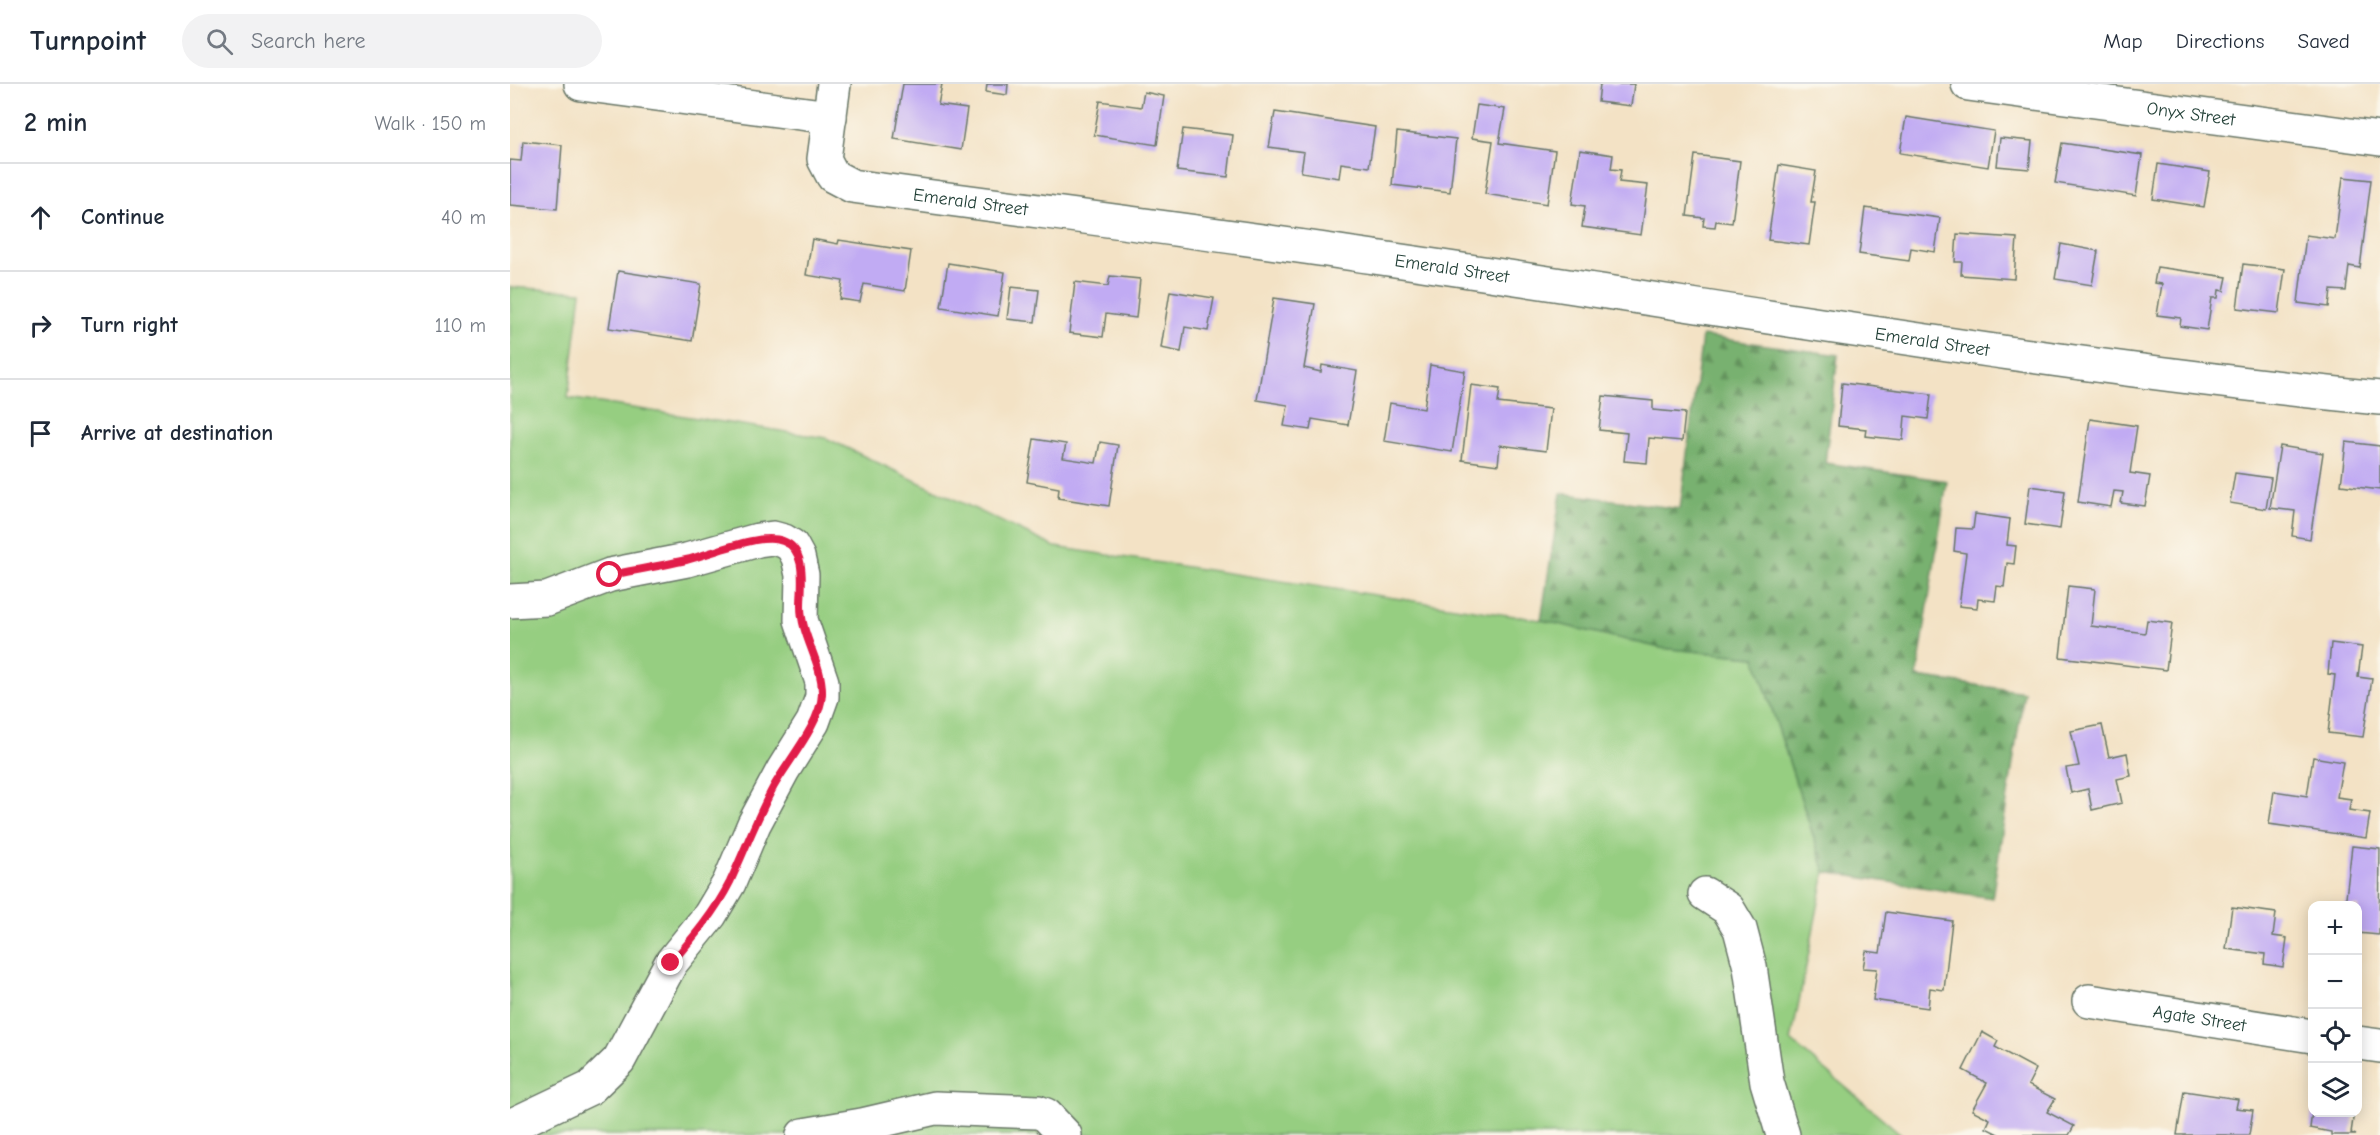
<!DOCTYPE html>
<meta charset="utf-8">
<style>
:root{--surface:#fff;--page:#f2f2f3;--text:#1f2937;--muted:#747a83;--line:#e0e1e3}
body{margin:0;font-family:"Comic Neue",sans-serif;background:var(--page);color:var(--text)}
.controls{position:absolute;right:18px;bottom:18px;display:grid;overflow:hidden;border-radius:12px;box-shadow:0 3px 15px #0003}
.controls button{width:54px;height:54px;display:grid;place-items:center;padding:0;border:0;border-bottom:2px solid var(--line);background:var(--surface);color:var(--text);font:30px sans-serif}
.stop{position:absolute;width:18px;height:18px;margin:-14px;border:4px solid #e11d48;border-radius:50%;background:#fff}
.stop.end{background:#e11d48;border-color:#fff;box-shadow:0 2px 6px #0008}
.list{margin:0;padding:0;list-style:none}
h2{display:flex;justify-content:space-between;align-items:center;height:78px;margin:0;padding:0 24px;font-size:26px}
h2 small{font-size:20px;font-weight:400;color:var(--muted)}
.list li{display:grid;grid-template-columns:39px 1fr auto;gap:18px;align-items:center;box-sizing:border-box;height:108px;padding:0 24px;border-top:2px solid var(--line)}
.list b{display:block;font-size:22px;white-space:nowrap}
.list em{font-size:20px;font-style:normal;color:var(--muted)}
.icon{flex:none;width:33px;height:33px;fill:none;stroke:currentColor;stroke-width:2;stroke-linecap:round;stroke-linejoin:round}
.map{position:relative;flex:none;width:1870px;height:1051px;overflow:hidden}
header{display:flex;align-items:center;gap:36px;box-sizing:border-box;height:84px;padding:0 30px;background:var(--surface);border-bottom:2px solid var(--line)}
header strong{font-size:28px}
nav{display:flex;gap:33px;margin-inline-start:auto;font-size:21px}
.search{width:420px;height:54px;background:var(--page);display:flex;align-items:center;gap:15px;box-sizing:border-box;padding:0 21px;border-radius:33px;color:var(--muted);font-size:22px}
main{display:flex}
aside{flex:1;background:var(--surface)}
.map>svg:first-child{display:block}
</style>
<header>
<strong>Turnpoint</strong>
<div class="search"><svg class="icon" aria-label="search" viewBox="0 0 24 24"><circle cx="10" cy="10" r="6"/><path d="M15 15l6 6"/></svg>Search here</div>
<nav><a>Map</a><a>Directions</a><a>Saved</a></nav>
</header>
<main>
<aside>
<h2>2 min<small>Walk · 150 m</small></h2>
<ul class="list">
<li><svg class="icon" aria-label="ahead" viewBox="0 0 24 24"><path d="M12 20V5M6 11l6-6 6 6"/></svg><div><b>Continue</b></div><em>40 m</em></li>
<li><svg class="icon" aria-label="right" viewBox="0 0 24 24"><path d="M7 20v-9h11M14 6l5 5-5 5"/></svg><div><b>Turn right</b></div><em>110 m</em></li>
<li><svg class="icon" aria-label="arrive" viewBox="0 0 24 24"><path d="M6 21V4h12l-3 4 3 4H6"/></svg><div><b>Arrive at destination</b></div></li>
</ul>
</aside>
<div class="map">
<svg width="1870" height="1051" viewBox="0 0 1870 1051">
<defs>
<pattern id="forest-firs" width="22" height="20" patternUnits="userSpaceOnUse" patternTransform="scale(1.5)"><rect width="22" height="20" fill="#78b16f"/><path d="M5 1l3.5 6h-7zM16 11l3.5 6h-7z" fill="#62915c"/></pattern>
</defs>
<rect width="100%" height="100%" fill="#fbf7ec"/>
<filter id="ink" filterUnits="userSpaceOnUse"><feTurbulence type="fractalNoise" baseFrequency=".0167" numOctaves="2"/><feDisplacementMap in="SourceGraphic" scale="12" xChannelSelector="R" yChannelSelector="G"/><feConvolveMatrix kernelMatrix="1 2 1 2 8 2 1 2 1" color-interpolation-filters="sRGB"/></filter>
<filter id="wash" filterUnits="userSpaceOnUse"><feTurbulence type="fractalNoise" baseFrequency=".008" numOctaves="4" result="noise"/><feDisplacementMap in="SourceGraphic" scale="24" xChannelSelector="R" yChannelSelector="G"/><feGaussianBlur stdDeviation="1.35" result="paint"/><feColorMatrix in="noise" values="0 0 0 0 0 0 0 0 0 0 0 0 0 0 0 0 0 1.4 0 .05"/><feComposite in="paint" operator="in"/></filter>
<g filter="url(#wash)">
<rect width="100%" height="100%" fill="#f3e2c5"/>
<!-- green -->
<polygon fill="#96ce81" stroke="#5a865a" stroke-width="1.5" points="0,203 71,208 58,314 316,354 545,463 1031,536 1151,564 1245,573 1315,788 1281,957 1392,1051 0,1051"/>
<!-- forest -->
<polygon fill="url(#forest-firs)" stroke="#4c7752" stroke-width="1.5" points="1192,252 1328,271 1315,379 1437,397 1407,593 1514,608 1482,814 1315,788 1245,573 1151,564 1031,536 1051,409 1170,425"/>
<g id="blocks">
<!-- building -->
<g fill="#c1abf3">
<polygon points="393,0 432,0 428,21 457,25 451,66 384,55"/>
<polygon points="477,0 498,0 497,11 476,8"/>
<polygon points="1090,0 1124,0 1121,22 1088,18"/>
<polygon points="634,8 654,12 647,61 584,51 590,17 631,23"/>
<polygon points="967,21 995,25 989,59 1045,67 1037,120 975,110 983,57 962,54"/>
<polygon points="765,28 865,43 859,83 831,79 829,94 791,88 794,68 759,63"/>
<polygon points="1396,33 1484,47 1478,83 1390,69"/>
<polygon points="673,45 723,51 718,93 667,87"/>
<polygon points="887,48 946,55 940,108 882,101"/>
<polygon points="1490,54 1522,57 1519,85 1487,82"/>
<polygon points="13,57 52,61 47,125 0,121 0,76 11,77"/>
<polygon points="1552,59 1632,71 1626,112 1545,99"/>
<polygon points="1070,66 1103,71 1101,85 1111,86 1109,98 1138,101 1131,151 1072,143 1075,122 1062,120"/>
<polygon points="1185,71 1230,77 1222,139 1206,137 1205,143 1193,142 1194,134 1177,132"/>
<polygon points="1648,80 1700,88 1694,123 1643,115"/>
<polygon points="1269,81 1306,87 1301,118 1305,118 1299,161 1258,156"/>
<polygon points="1833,93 1861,96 1850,184 1839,182 1836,207 1821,206 1819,223 1788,219 1796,151 1825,155"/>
<polygon points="1355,124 1430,134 1425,168 1401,164 1399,177 1349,170"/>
<polygon points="1447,150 1507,154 1504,195 1451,191 1452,178 1445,178"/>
<polygon points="302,155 328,160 329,156 401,167 395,207 354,200 350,218 330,215 333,197 296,191"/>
<polygon points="1551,160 1588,167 1582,201 1545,195"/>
<polygon points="438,179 495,188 488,232 431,223"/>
<polygon points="1733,180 1775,185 1769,229 1727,224"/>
<polygon points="1647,183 1717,193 1714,207 1709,206 1708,214 1702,214 1697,246 1670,242 1671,234 1647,231 1652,200 1644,199"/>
<polygon points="108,187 191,200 182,257 99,244"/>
<polygon points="600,192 630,195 626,234 596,230 593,253 559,249 565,198 598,202"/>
<polygon points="501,203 529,206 525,238 497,235"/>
<polygon points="660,207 704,214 698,247 675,243 671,268 651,264"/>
<polygon points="764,214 805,220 794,284 811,288 812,281 847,287 838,341 802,335 800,346 774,342 778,321 747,316"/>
<polygon points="920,281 955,287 942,368 874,357 880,319 914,325"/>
<polygon points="1332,299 1421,310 1418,335 1395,332 1393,356 1355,352 1356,345 1328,342"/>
<polygon points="961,301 990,305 988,319 1041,325 1036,367 990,361 988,381 952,376"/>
<polygon points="1093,312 1143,317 1143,326 1175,329 1172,357 1139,354 1137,379 1114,377 1117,349 1089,346"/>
<polygon points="1580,335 1627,342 1620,389 1640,392 1635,422 1611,419 1613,408 1604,407 1601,423 1568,418"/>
<polygon points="524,355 556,360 553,374 586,379 590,358 608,361 599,422 548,414 549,404 517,398"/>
<polygon points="1836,358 1870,362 1870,406 1831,401"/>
<polygon points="1770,362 1813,369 1800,455 1782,452 1785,427 1760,424"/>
<polygon points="1725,389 1761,394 1756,425 1720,419"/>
<polygon points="1520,402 1555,407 1550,445 1515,440"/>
<polygon points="1465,430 1500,435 1497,461 1506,462 1504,480 1497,479 1494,503 1487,502 1485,517 1468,515 1467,524 1449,522 1456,469 1444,467 1446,444 1463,445"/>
<polygon points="1558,502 1585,505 1581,542 1635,549 1637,536 1662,539 1656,586 1550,573"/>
<polygon points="1821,559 1852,563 1848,593 1862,595 1853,653 1818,649 1825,591 1818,590"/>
<polygon points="1592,641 1599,673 1617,669 1621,692 1607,695 1612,719 1582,726 1578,705 1561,709 1556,684 1569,682 1561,647"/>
<polygon points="1803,673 1833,678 1827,713 1841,715 1839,726 1860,729 1856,754 1759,740 1764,707 1797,712"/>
<polygon points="1842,762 1870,765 1869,851 1848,849 1848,822 1835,822"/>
<polygon points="1722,823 1766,829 1763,852 1777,854 1773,883 1754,880 1755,870 1716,865"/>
<polygon points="1376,828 1442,837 1434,906 1420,904 1418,924 1363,916 1367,885 1353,884 1356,867 1370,869"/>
<polygon points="1472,948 1488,957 1485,963 1526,985 1518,1001 1545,1015 1537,1028 1564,1042 1559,1051 1490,1051 1476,1044 1480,1035 1462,1026 1477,999 1453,986"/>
<polygon points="1674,1007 1728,1015 1726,1024 1743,1026 1739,1051 1667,1051"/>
<polygon points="1802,1028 1844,1028 1841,1049 1846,1051 1821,1051 1821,1048 1800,1044"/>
</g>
</g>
</g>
<g filter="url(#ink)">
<use href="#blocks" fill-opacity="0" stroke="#697767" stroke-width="1.5"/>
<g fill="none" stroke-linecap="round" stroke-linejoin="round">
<!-- minor casing -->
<g stroke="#697767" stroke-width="36">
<g id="minor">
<polyline points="71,0 320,33"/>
<path id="s1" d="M 324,0 L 314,75 L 323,92 L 342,102 C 516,126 691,147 864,173 C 1199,221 1533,282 1870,314"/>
<path id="s2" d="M 1458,0 L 1870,55"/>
<polyline points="0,517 37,515 100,491 177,476 248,456 263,454 274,457 282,462 288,473 292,491 291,536 312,598 312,613 303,638 273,686 244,740 219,799 200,831 161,879 109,976 80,1004 0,1042"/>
<polyline points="1195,810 1218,825 1230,845 1240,883 1257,998 1273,1051"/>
<path id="s3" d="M 1579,917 L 1802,952"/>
<polyline points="1848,959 1870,962"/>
<polyline points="293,1051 352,1041 425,1024 528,1028 536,1031 555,1051"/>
</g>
</g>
<!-- minor -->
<use href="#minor" stroke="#fff" stroke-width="33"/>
</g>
</g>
<g fill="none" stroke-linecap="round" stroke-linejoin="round" filter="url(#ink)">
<!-- route -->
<path stroke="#e11d48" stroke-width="8" d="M 100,491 C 125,486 151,482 176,476 C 201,470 250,448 273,457 C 298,466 291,502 291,522 C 291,553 313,579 312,610 C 311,639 278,677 264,702 C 247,733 235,766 220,798 C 205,828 183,854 161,879"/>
</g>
<g text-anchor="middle" stroke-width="6" stroke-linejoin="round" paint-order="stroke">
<!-- street labels -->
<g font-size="18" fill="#1f3d34" stroke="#fbf7ec">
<text dy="6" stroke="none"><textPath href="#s2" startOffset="225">Onyx Street</textPath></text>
<text dy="6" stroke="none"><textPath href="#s1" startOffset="236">Emerald Street</textPath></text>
<text dy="6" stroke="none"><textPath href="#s1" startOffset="722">Emerald Street</textPath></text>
<text dy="6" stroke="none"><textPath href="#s1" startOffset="1208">Emerald Street</textPath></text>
<text dy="6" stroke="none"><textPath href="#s3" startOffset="112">Agate Street</textPath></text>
</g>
</g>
</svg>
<div class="controls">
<button>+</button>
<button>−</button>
<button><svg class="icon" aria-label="locate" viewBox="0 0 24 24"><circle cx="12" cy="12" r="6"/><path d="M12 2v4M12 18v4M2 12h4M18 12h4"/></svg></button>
<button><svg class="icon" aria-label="layers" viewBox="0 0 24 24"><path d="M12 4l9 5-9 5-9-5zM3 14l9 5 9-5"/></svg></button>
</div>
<div class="stop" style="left:100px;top:491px"></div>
<div class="stop end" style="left:161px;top:879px"></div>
</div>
</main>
